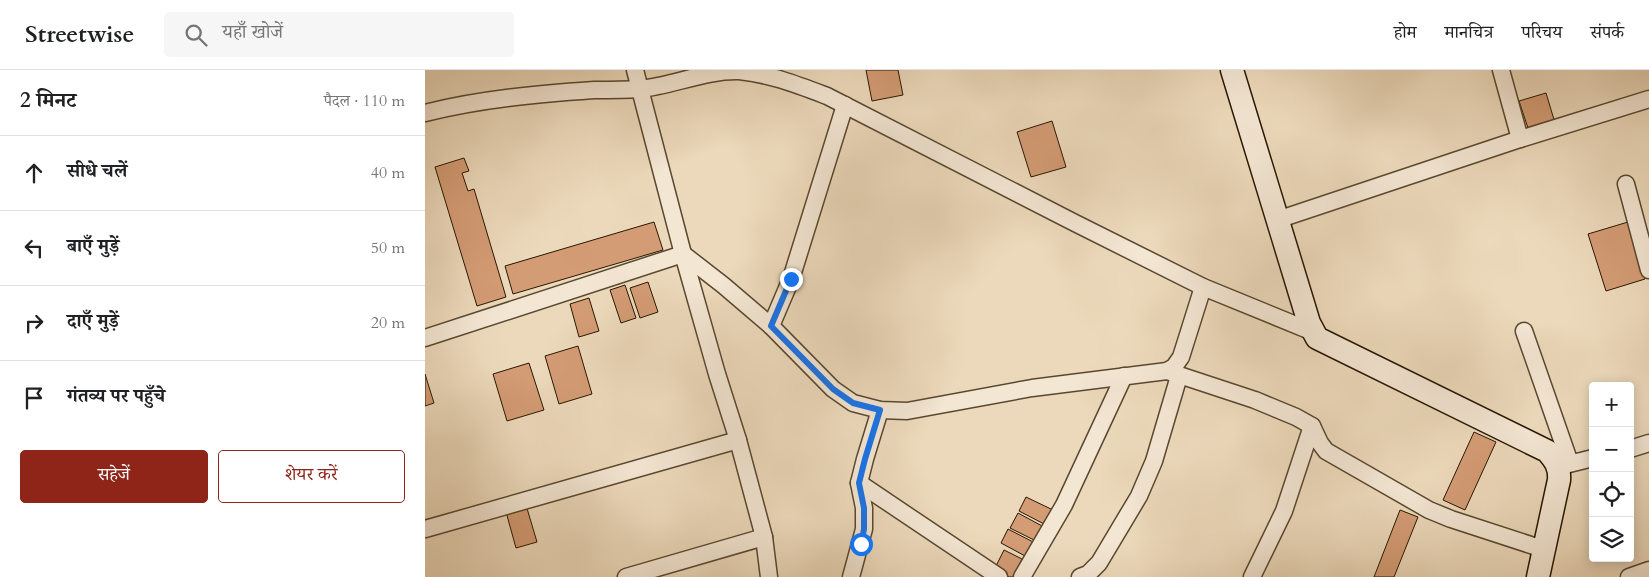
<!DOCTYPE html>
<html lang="hi">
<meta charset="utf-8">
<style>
:root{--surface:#fff;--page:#f6f6f6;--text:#202124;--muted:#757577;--line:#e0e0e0;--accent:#8f2418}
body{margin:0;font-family:Cardo,"Noto Serif Devanagari",serif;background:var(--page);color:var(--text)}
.controls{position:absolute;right:15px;bottom:15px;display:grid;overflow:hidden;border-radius:5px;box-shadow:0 2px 12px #0003}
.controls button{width:45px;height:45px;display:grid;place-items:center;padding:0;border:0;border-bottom:1px solid var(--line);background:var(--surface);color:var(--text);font:25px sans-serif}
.stop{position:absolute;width:15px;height:15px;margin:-11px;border:4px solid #1a73e8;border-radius:50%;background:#fff}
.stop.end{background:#1a73e8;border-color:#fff;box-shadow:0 1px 5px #0008}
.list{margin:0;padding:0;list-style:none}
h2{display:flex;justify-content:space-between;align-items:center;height:65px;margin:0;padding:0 20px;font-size:21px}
h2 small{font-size:16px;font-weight:400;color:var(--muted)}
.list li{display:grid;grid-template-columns:32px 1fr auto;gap:15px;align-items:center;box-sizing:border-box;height:75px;padding:0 20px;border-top:1px solid var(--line)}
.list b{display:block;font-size:19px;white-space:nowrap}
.list em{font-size:16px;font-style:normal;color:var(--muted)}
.actions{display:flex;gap:10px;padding:15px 20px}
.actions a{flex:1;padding:11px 0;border:1px solid var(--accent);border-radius:5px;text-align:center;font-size:18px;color:var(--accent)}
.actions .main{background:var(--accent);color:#fff}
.icon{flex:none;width:28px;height:28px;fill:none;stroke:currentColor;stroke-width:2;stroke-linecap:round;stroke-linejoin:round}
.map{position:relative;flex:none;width:1224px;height:507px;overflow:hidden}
header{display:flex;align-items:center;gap:30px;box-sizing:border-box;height:70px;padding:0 25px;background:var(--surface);border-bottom:1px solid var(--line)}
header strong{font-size:24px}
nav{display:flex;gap:28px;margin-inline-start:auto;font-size:18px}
.search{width:350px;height:45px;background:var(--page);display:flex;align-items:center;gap:12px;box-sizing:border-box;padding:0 18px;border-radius:5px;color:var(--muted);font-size:19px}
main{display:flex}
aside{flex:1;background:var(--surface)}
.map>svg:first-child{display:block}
</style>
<header>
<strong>Streetwise</strong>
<div class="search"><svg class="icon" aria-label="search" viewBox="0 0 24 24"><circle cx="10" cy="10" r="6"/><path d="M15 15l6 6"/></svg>यहाँ खोजें</div>
<nav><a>होम</a><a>मानचित्र</a><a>परिचय</a><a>संपर्क</a></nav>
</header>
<main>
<aside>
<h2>2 मिनट<small>पैदल · 110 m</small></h2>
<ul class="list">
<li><svg class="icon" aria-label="ahead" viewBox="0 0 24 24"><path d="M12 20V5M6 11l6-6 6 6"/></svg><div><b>सीधे चलें</b></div><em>40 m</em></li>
<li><svg class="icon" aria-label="left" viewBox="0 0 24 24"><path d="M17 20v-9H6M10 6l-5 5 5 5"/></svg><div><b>बाएँ मुड़ें</b></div><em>50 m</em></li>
<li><svg class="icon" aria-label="right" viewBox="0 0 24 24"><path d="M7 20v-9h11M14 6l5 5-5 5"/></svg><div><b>दाएँ मुड़ें</b></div><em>20 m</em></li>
<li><svg class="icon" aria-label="arrive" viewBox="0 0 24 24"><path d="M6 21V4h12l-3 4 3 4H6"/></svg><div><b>गंतव्य पर पहुँचे</b></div></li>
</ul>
<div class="actions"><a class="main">सहेजें</a><a>शेयर करें</a></div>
</aside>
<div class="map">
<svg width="1224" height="507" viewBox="0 0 1224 507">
<rect width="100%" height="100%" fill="#ecd9bb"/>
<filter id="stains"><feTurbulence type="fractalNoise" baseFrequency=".004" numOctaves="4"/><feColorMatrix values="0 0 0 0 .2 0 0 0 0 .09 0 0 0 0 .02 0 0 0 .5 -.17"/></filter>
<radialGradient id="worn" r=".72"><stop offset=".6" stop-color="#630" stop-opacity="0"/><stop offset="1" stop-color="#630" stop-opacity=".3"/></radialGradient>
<!-- building -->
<g fill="#d49c75" stroke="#281700">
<polygon points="441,0 473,0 478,25 447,31"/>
<polygon points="1121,23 1130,53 1104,61 1094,31"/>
<polygon points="627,51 641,97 606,107 592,62"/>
<polygon points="39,88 44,101 37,103 43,121 49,119 81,227 52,236 10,97"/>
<polygon points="229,152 238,180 88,224 80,196"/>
<polygon points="1203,152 1220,209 1181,221 1163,164"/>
<polygon points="223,212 233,242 215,248 205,218"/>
<polygon points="200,215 211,248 196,253 185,220"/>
<polygon points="164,228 174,261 154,267 145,234"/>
<polygon points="153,276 167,324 134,334 120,286"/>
<polygon points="104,293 119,340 82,351 68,304"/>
<polygon points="0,304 9,333 0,336"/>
<polygon points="1049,362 1071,372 1040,440 1018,430"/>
<polygon points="601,427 628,440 621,455 594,441"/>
<polygon points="101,435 112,472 91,478 81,442"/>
<polygon points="975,440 993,447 969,507 949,507"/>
<polygon points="593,443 619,457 611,471 585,458"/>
<polygon points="583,459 610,473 602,487 576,473"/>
<polygon points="579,480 597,489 588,507 584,507 569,500"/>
</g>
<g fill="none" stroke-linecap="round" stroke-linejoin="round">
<!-- street casing -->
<g stroke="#59482f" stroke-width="19">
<g id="street">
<polyline points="210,0 258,184 292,304 313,370 339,467 344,507"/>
<polyline points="1076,0 1095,69"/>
<path d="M 0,43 C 55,29 112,24 169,20 C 184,20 199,20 214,19 C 248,16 280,0 314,1 C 345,4 373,15 402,26 L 650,153 L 778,217 L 888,262"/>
<polyline points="1201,114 1224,200"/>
<polyline points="852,150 1095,69 1224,29"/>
<polyline points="346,256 366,209 420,35"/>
<polyline points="1099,261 1145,393"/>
<polyline points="0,268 258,184 298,215 346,256 408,319 428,333 455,340 482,341 607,318 742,301 749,297 756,287 778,217"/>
<polyline points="742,301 830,330 871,347 887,356 895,373 901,381 1004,440 1026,449 1118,479"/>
<polyline points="1205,379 1224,373"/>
<polyline points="1136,396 1168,388"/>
<polyline points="434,413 574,507"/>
<polyline points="0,459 313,370"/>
<polyline points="201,507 339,467"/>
<polyline points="426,507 439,459 439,438 434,413 440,389 455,340"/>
<polyline points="597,507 639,435 699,306"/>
<polyline points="655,507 663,504 674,493 714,426 729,391 754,306"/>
<polyline points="827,507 859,441 887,356"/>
<polyline points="1204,507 1224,500"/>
</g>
</g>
<!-- secondary casing -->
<g stroke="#281700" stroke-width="25">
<path id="secondary" d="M 807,0 L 884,253 L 892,268 L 1122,381 C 1130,390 1135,397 1134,410 L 1113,507"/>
</g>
<!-- street -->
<use href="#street" stroke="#f3e6d3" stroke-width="16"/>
<!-- secondary -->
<use href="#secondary" stroke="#f3e6d3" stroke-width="22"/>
</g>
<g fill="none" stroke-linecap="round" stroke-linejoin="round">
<!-- route -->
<polyline stroke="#1a73e8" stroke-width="6" points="366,209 346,256 408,319 428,333 455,340 440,389 434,413 439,438 439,459 436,474"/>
</g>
<rect width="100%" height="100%" filter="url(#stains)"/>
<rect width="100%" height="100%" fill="url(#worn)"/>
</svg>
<div class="controls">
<button>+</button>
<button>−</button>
<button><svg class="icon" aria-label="locate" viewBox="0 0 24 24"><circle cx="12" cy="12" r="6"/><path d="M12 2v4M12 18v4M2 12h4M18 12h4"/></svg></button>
<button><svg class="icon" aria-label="layers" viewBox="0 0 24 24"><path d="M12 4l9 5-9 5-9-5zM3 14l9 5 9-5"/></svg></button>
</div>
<div class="stop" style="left:436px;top:474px"></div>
<div class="stop end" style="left:366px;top:209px"></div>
</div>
</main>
